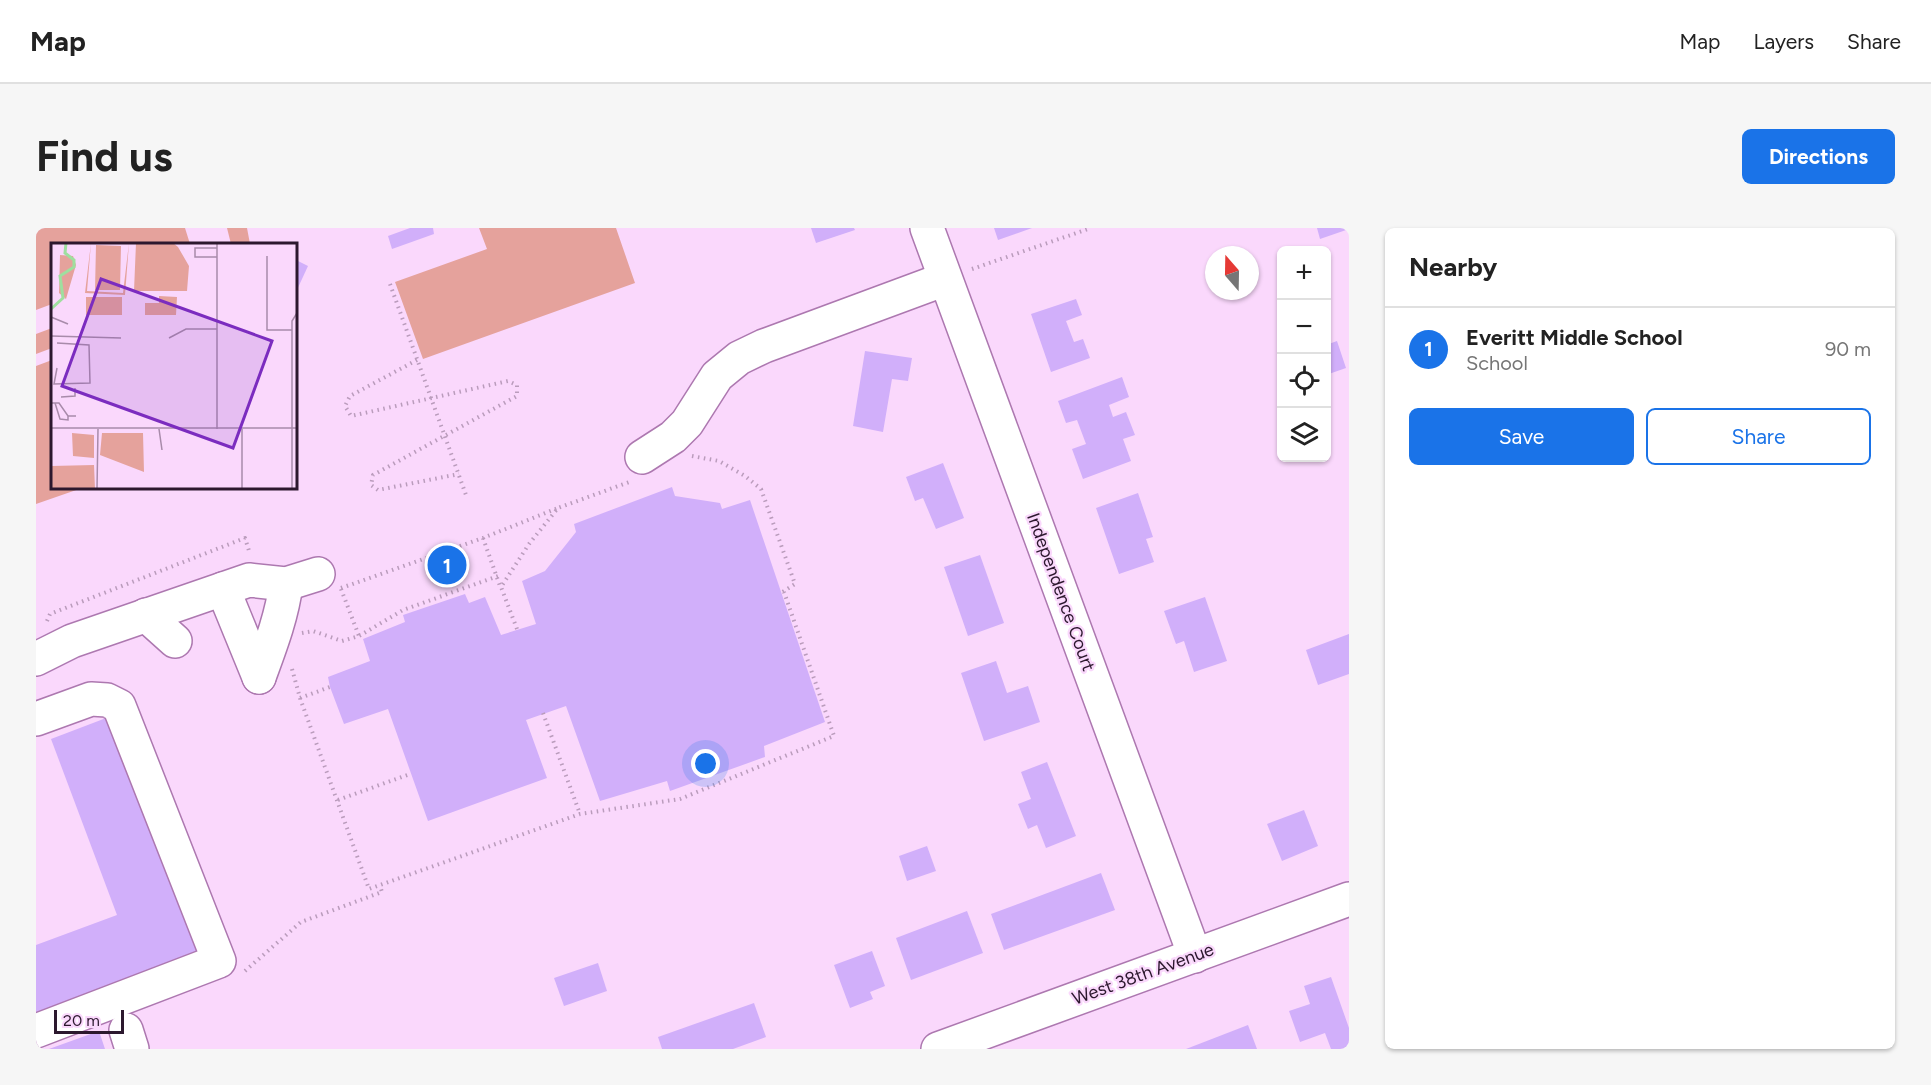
<!DOCTYPE html>
<meta charset="utf-8">
<style>
:root{--surface:#fff;--page:#f6f6f6;--text:#222;--muted:#767676;--line:#e0e0e0;--accent:#1a73e8}
body{margin:0;font-family:Figtree,sans-serif;background:var(--page);color:var(--text)}
.controls{position:absolute;right:18px;top:18px;display:grid;overflow:hidden;border-radius:9px;box-shadow:0 2px 4px #0004}
.controls button{width:54px;height:54px;display:grid;place-items:center;padding:0;border:0;border-bottom:2px solid var(--line);background:var(--surface);color:var(--text);font:30px sans-serif}
.compass{position:absolute;left:1169px;top:18px;width:54px;height:54px;border-radius:50%;background:var(--surface);box-shadow:0 2px 4px #0004;rotate:340deg}
.scale{position:absolute;left:18px;bottom:15px;width:70px;box-sizing:border-box;padding-left:6px;border:3px solid #2c182e;border-top:0;font-size:16px;line-height:21px;white-space:nowrap;color:#2c182e;-webkit-text-stroke:4px #fad8fc;paint-order:stroke}
.you{position:absolute;left:670px;top:536px;width:21px;height:21px;margin:-15px;border:4px solid #fff;border-radius:50%;background:#1a73e8;box-shadow:0 0 0 9px #1a73e833}
.badge{display:grid;place-items:center;width:39px;height:39px;border-radius:50%;background:var(--accent);color:#fff;font-size:20px;font-weight:700}
.pin{position:absolute;translate:-50% -50%;border:3px solid #fff;box-shadow:0 2px 6px #0006}
.list{margin:0;padding:0;list-style:none}
h2{display:flex;justify-content:space-between;align-items:center;height:78px;margin:0;padding:0 24px;font-size:26px}
h2 small{font-size:20px;font-weight:400;color:var(--muted)}
.list li{display:grid;grid-template-columns:39px 1fr auto;gap:18px;align-items:center;box-sizing:border-box;height:84px;padding:0 24px;border-top:2px solid var(--line)}
.list b{display:block;font-size:22px;white-space:nowrap}
.list p{margin:0;font-size:20px;white-space:nowrap;color:var(--muted)}
.list em{font-size:20px;font-style:normal;color:var(--muted)}
.actions{display:flex;gap:12px;padding:18px 24px}
.actions a{flex:1;padding:14px 0;border:2px solid var(--accent);border-radius:9px;text-align:center;font-size:21px;color:var(--accent)}
.actions .main{background:var(--accent);color:#fff}
.icon{flex:none;width:33px;height:33px;fill:none;stroke:currentColor;stroke-width:2;stroke-linecap:round;stroke-linejoin:round}
.map{position:relative;flex:none;width:1313px;height:821px;overflow:hidden;border-radius:9px}
header{display:flex;align-items:center;gap:36px;box-sizing:border-box;height:84px;padding:0 30px;background:var(--surface);border-bottom:2px solid var(--line)}
header strong{font-size:28px}
nav{display:flex;gap:33px;margin-inline-start:auto;font-size:21px}
.intro{display:flex;align-items:center;justify-content:space-between;box-sizing:border-box;height:144px;padding:0 36px}
h1{margin:0;font-size:42px}
.button{padding:15px 27px;border-radius:9px;background:var(--accent);color:#fff;font-size:21px;font-weight:700}
main{display:flex;gap:36px;padding:0 36px}
aside{flex:1;background:var(--surface);border-radius:9px;box-shadow:0 2px 4px #0004}
.map>svg:first-child{display:block}
</style>
<header>
<strong>Map</strong>
<nav><a>Map</a><a>Layers</a><a>Share</a></nav>
</header>
<div class="intro"><h1>Find us</h1><a class="button">Directions</a></div>
<main>
<div class="map">
<svg width="1313" height="821" viewBox="0 0 1313 821">
<rect width="100%" height="100%" fill="#fad8fc"/>
<!-- green -->
<g fill="#e5a29c">
<polygon points="0,0 149,0 154,16 16,16 16,76 0,82"/>
<polygon points="191,0 211,0 214,16 195,16"/>
<polygon points="443,0 580,0 599,55 387,131 359,54 451,21"/>
<polygon points="16,100 16,120 0,126 0,106"/>
<polygon points="16,132 16,260 46,260 0,276 0,138"/>
</g>
<!-- building -->
<g fill="#d1affa">
<polygon points="374,0 397,0 398,6 356,21 352,8"/>
<polygon points="775,0 818,0 819,2 780,15"/>
<polygon points="958,0 996,0 962,12"/>
<polygon points="1281,0 1313,0 1313,1 1284,11"/>
<polygon points="260,32 272,38 260,64"/>
<polygon points="1040,71 1046,87 1030,93 1038,114 1047,111 1054,130 1015,144 995,86"/>
<polygon points="1301,113 1310,140 1290,147 1290,117"/>
<polygon points="829,123 876,130 872,153 856,151 847,204 817,198"/>
<polygon points="1086,149 1093,169 1073,177 1077,189 1090,184 1099,207 1087,211 1095,233 1047,251 1036,221 1050,216 1041,192 1030,195 1022,173"/>
<polygon points="907,235 928,290 900,301 887,270 879,273 870,249"/>
<polygon points="636,259 639,268 684,275 686,281 714,272 789,494 728,518 729,529 634,563 631,553 564,573 530,478 490,492 511,550 392,593 352,481 308,496 294,459 292,449 334,433 327,411 369,394 367,387 429,366 433,375 449,369 465,407 500,396 486,353 509,343 540,304 538,296"/>
<polygon points="1102,265 1117,309 1110,311 1118,334 1083,346 1060,280"/>
<polygon points="944,327 968,395 932,408 908,339"/>
<polygon points="1169,369 1191,433 1158,444 1148,413 1140,416 1128,383"/>
<polygon points="1313,406 1313,446 1282,457 1270,422"/>
<polygon points="960,433 971,465 992,458 1004,494 948,513 925,445"/>
<polygon points="78,487 167,724 0,786 0,717 81,687 15,511"/>
<polygon points="1011,534 1040,608 1010,620 1001,597 992,601 982,576 995,571 985,544"/>
<polygon points="1268,582 1282,618 1246,633 1231,596"/>
<polygon points="891,618 900,643 871,653 863,628"/>
<polygon points="1065,645 1079,682 968,722 955,686"/>
<polygon points="931,683 947,725 875,752 860,710"/>
<polygon points="836,723 849,758 834,764 837,771 814,780 798,737"/>
<polygon points="562,735 571,763 528,778 518,750"/>
<polygon points="1295,749 1313,800 1313,821 1295,821 1289,805 1264,814 1253,783 1274,776 1268,758"/>
<polygon points="718,775 730,809 697,821 626,821 622,809"/>
<polygon points="1212,797 1221,821 1150,821"/>
<polygon points="63,803 69,821 13,821"/>
</g>
<g fill="none" stroke-linecap="round" stroke-linejoin="round">
<!-- minor casing -->
<g stroke="#ad78b0" stroke-width="36">
<g id="minor">
<polyline points="891,0 1159,728"/>
<polyline points="606,229 637,209 651,195 681,148 703,130 728,118 909,51"/>
<polyline points="187,361 223,449"/>
<polyline points="110,387 139,413"/>
<polyline points="0,431 36,413 213,352 250,356 282,346"/>
<path d="M 223,449 C 234,419 246,388 250,356"/>
<polyline points="0,491 55,471 71,472 83,478 183,733 0,803"/>
<polyline points="90,802 96,821"/>
</g>
</g>
<!-- major casing -->
<g stroke="#ad78b0" stroke-width="36">
<polyline id="major" points="902,821 1313,671"/>
</g>
<!-- path -->
<g stroke="#ba9cbc" stroke-width="4" stroke-dasharray="1.5 4.5" stroke-linecap="butt">
<polyline points="936,41 1055,0"/>
<polyline points="354,56 430,267"/>
<polyline points="381,132 314,168 309,178 315,188 472,153 481,157 481,168 337,247 335,257 342,262 423,246"/>
<polyline points="656,228 683,233 709,248 725,261 759,356 745,365"/>
<polyline points="447,310 464,358"/>
<polyline points="305,360 447,310 522,280"/>
<polyline points="305,361 323,408"/>
<polyline points="11,393 14,386 209,310 214,326"/>
<polyline points="481,401 465,359 493,316 522,280 596,253"/>
<polyline points="266,405 277,403 306,413 323,408 367,382 462,348"/>
<polyline points="256,441 264,470 333,661 544,586 644,571 798,508 748,364"/>
<polyline points="264,470 294,459"/>
<polyline points="507,485 544,586"/>
<polyline points="302,572 374,546"/>
<polyline points="209,743 265,694 346,664 344,658"/>
</g>
<!-- minor -->
<use href="#minor" stroke="#fff" stroke-width="33"/>
<!-- major -->
<use href="#major" stroke="#fff" stroke-width="33"/>
</g>
<g text-anchor="middle" stroke-width="4.5" stroke-linejoin="round" paint-order="stroke">
<!-- street labels -->
<g font-size="18" fill="#2c182e" stroke="#fad8fc">
<text transform="translate(1025 364) rotate(70)" y="6">Independence Court</text>
<text transform="translate(1107 746) rotate(-20)" y="6">West 38th Avenue</text>
</g>
</g>
<!-- overview -->
<g transform="translate(15 15)">
<rect width="246" height="246" fill="#fad8fc"/>
<path d="M 40,0 L 36,48 L 72,50 L 78,0 L 74,52 L 34,50 ZM 85,0 L 122,0 L 127,4 L 138,23 L 136,48 L 83,48 ZM 45,2 L 70,3 L 69,47 L 44,47 ZM 9,12 L 22,13 L 25,22 L 15,56 L 8,50 ZM 108,53 L 126,54 L 125,72 L 94,72 L 94,60 L 108,60 ZM 35,54 L 71,54 L 71,72 L 35,72 ZM 21,190 L 43,192 L 43,215 L 22,213 ZM 51,190 L 92,190 L 93,229 L 49,212 ZM 43,222 L 44,246 L 0,246 L 0,223 Z" fill="#e5a29c"/>
<path fill="none" stroke="#9fdf9f" stroke-width="3" d="M 0,66 L 12,55 L 9,33 L 23,24 L 23,17 L 14,10 L 15,0"/>
<path fill="none" stroke="#a88baa" stroke-width="1.5" d="M 166,0 L 166,186M 166,5 L 144,5 L 144,14 L 166,14M 216,13 L 216,87 L 241,87M 0,74 L 17,81M 0,93 L 70,95M 118,95 L 135,86 L 166,86M 6,100 L 38,102 L 39,140 L 3,141 L 6,125M 10,154 L 24,153 L 24,145M 0,160 L 8,160 L 17,173 L 25,173M 4,160 L 9,176 L 17,177 L 17,173M 0,185 L 246,185M 108,186 L 111,207M 191,186 L 191,246M 46,246 L 47,186M 241,246 L 241,78 L 246,70"/>
<path fill="#7b2cbf" fill-opacity="0.15" stroke="#7b2cbf" stroke-width="3" d="M 50,36 L 221,98 L 182,205 L 11,143 Z"/>
<rect width="246" height="246" fill="none" stroke="#2c182e" stroke-width="3"/>
</g>
</svg>
<div class="controls">
<button>+</button>
<button>−</button>
<button><svg class="icon" aria-label="locate" viewBox="0 0 24 24"><circle cx="12" cy="12" r="6"/><path d="M12 2v4M12 18v4M2 12h4M18 12h4"/></svg></button>
<button><svg class="icon" aria-label="layers" viewBox="0 0 24 24"><path d="M12 4l9 5-9 5-9-5zM3 14l9 5 9-5"/></svg></button>
</div>
<svg class="compass" viewBox="-18 -18 36 36"><path d="M0-13l5 13h-10z" fill="#e53935"/><path d="M0 13l5-13h-10z" fill="#767676"/></svg>
<div class="scale">20 m</div>
<div class="you"></div>
<div class="pin badge" style="left:411px;top:337px">1</div>
</div>
<aside>
<h2>Nearby<small></small></h2>
<ul class="list">
<li><span class="badge">1</span><div><b>Everitt Middle School</b><p>School</p></div><em>90 m</em></li>
</ul>
<div class="actions"><a class="main">Save</a><a>Share</a></div>
</aside>
</main>
